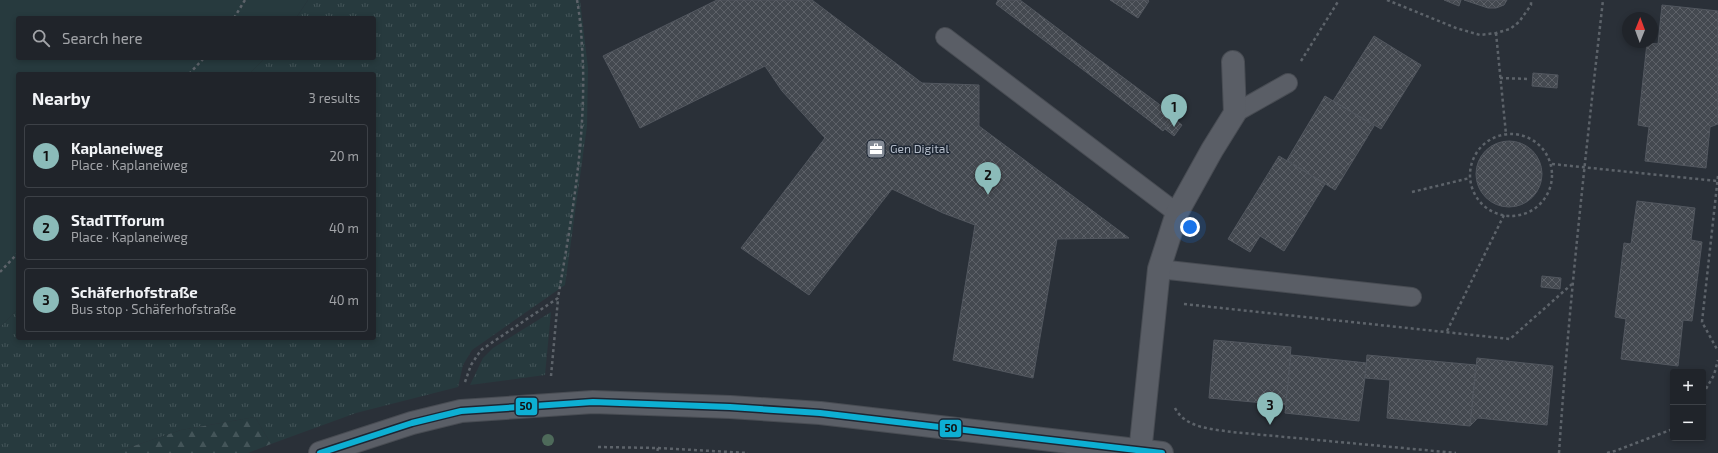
<!DOCTYPE html>
<meta charset="utf-8">
<style>
:root{--surface:#20242a;--page:#282c32;--text:#f1f3f6;--muted:#a2a4a8;--line:#3d4147;--accent:#8bbbb9}
body{margin:0;font-family:"Exo 2",sans-serif;background:var(--page);color:var(--text)}
.controls{position:absolute;right:12px;bottom:12px;display:grid;overflow:hidden;border-radius:4px;box-shadow:0 2px 6px #0003}
.controls button{width:36px;height:36px;display:grid;place-items:center;padding:0;border:0;border-bottom:1px solid var(--line);background:var(--surface);color:var(--text);font:20px sans-serif}
.compass{position:absolute;left:1622px;top:12px;width:36px;height:36px;border-radius:50%;background:var(--surface);box-shadow:0 2px 6px #0003;rotate:1deg}
.you{position:absolute;left:1190px;top:227px;width:14px;height:14px;margin:-10px;border:3px solid #fff;border-radius:50%;background:#1a73e8;box-shadow:0 0 0 6px #1a73e833}
.badge{display:grid;place-items:center;width:26px;height:26px;border-radius:50%;background:var(--accent);color:#111;font-size:13px;font-weight:700}
.pin{position:absolute;translate:-50% -33px;filter:drop-shadow(0 1px 2px #0008)}
.pin::after{content:'';position:absolute;top:21px;width:14px;height:12px;background:inherit;clip-path:polygon(0 0,100% 0,50% 100%)}
.list{margin:0;padding:0;list-style:none}
h2{display:flex;justify-content:space-between;align-items:center;height:52px;margin:0;padding:0 16px;font-size:17px}
h2 small{font-size:13px;font-weight:400;color:var(--muted)}
.list li{display:grid;grid-template-columns:26px 1fr auto;gap:12px;align-items:center;box-sizing:border-box;height:64px;margin:0 8px 8px;padding:0 8px;border:1px solid var(--line);border-radius:4px}
.list b{display:block;font-size:15px;white-space:nowrap}
.list p{margin:0;font-size:13px;white-space:nowrap;color:var(--muted)}
.list em{font-size:13px;font-style:normal;color:var(--muted)}
.icon{flex:none;width:22px;height:22px;fill:none;stroke:currentColor;stroke-width:2;stroke-linecap:round;stroke-linejoin:round}
.map{position:relative;flex:none;width:1718px;height:453px;overflow:hidden}
.search{position:absolute;background:var(--surface);box-shadow:0 2px 6px #0003;left:16px;top:16px;width:360px;height:44px;display:flex;align-items:center;gap:10px;box-sizing:border-box;padding:0 14px;border-radius:4px;color:var(--muted);font-size:15px}
.panel{position:absolute;background:var(--surface);box-shadow:0 2px 6px #0003;left:16px;top:72px;width:360px;height:268px;border-radius:4px}
.map>svg:first-child{display:block}
</style>
<div class="map">
<svg width="1718" height="453" viewBox="0 0 1718 453">
<defs>
<pattern id="grass-tufts" width="24" height="20" patternUnits="userSpaceOnUse"><rect width="24" height="20" fill="#273a3e"/><path d="M3 7l-1-3M5 7V3M7 7l1-3M15 17l-1-3M17 17v-4M19 17l1-3" fill="none" stroke="#445559"/></pattern>
<pattern id="forest-firs" width="22" height="20" patternUnits="userSpaceOnUse"><rect width="22" height="20" fill="#273a3e"/><path d="M5 1l3.5 6h-7zM16 11l3.5 6h-7z" fill="#445559"/></pattern>
<pattern id="building-cross-hatch" width="8" height="8" patternUnits="userSpaceOnUse"><rect width="8" height="8" fill="#444950"/><path d="M0 0l8 8M0 8l8-8" fill="none" stroke="#5d6168"/></pattern>
</defs>
<rect width="100%" height="100%" fill="#2a3038"/>
<!-- grass -->
<g fill="url(#grass-tufts)">
<polygon points="308,0 580,0 588,68 587,126 565,285 472,350 463,365 458,387 356,413 271,444 255,417 181,430 113,453 0,453 0,327 18,309 18,338 374,338 374,74 249,74 265,58 374,58 374,18 296,18"/>
<polygon points="551,312 545,375 470,385 483,358 493,348"/>
</g>
<!-- forest -->
<polygon fill="url(#forest-firs)" points="255,417 271,444 248,453 113,453 181,430"/>
<!-- pitch -->
<polygon fill="#273a3e" points="0,0 308,0 296,18 18,18 18,58 265,58 249,74 18,74 18,309 0,327"/>
<!-- building -->
<g fill="url(#building-cross-hatch)" stroke="#52575f">
<polygon points="717,0 812,0 922,83 979,85 979,126 1129,238 1057,239 1033,378 953,360 975,225 943,213 892,189 809,295 741,248 825,138 782,91 765,66 640,128 603,56"/>
<polygon points="998,0 1020,0 1097,58 1086,72 996,4"/>
<polygon points="1110,0 1148,0 1149,1 1138,18"/>
<polygon points="1444,0 1461,0 1459,6"/>
<polygon points="1464,0 1507,0 1504,5 1496,8 1488,8"/>
<polygon points="1662,5 1718,11 1718,124 1710,127 1706,168 1645,161 1649,127 1638,125 1647,43 1658,44"/>
<polygon points="1374,36 1421,65 1381,129 1333,101"/>
<polygon points="1097,58 1175,116 1163,131 1086,72"/>
<polygon points="1533,73 1558,75 1557,88 1532,86"/>
<polygon points="1325,96 1374,126 1335,190 1287,160"/>
<polygon points="1173,118 1182,125 1174,136 1165,129"/>
<circle cx="1509" cy="174" r="33"/>
<polygon points="1279,156 1325,184 1284,251 1260,236 1250,252 1228,239"/>
<polygon points="1637,201 1695,208 1691,240 1702,242 1692,321 1683,320 1678,366 1621,359 1626,319 1615,317 1624,243 1631,244"/>
<polygon points="1542,276 1561,278 1560,289 1541,287"/>
<polygon points="1214,340 1291,347 1286,405 1209,398"/>
<polygon points="1291,355 1367,363 1359,421 1285,413"/>
<polygon points="1367,355 1476,365 1470,426 1387,418 1390,380 1365,378"/>
<polygon points="1477,358 1553,366 1547,425 1478,418 1470,426"/>
</g>
<g fill="none" stroke-linecap="round" stroke-linejoin="round">
<!-- lane casing -->
<g stroke="#484c53" stroke-width="20">
<g id="lane">
<polyline points="945,37 1177,213"/>
<polyline points="1235,113 1288,83"/>
<polyline points="1159,269 1412,297"/>
</g>
</g>
<!-- street casing -->
<g stroke="#484c53" stroke-width="24">
<g id="street">
<polyline points="320,453 412,423 461,411 593,402 730,407 820,413 1162,453"/>
<polyline points="1140,453 1159,269 1177,213 1212,150 1235,113 1233,62"/>
</g>
</g>
<!-- path -->
<g stroke="#5d636a" stroke-width="2.5" stroke-dasharray="3 3" stroke-linecap="butt">
<polyline points="1387,0 1456,28 1480,35 1496,33 1510,29 1519,22 1531,5 1531,0"/>
<polyline points="234,18 245,0"/>
<polyline points="1496,33 1506,134"/>
<polyline points="1301,61 1339,0"/>
<polyline points="189,74 204,58"/>
<polyline points="1500,78 1529,79"/>
<circle cx="1511" cy="175" r="41"/>
<polyline points="1552,164 1717,181"/>
<polyline points="1718,176 1702,322 1718,351"/>
<polyline points="1412,192 1470,178"/>
<polyline points="0,272 18,253"/>
<polyline points="1184,304 1510,339 1572,284"/>
<polyline points="1447,331 1504,215"/>
<polyline points="551,376 558,299"/>
<path d="M 465,382 L 471,365 L 481,350 L 558,298 C 571,222 585,145 583,66 C 582,44 581,22 577,0"/>
<polyline points="1703,394 1714,375 1718,360"/>
<path d="M 1175,408 C 1185,428 1212,429 1232,432 L 1456,453"/>
<polyline points="598,447 658,448 657,453"/>
<polyline points="658,448 748,453"/>
<path d="M 1559,453 C 1569,302 1586,151 1603,0"/>
<polyline points="1607,453 1615,451 1673,429"/>
</g>
<!-- lane -->
<use href="#lane" stroke="#5a5e66" stroke-width="18"/>
<!-- street -->
<use href="#street" stroke="#5a5e66" stroke-width="22"/>
<!-- bus-1 casing -->
<g stroke="#1d2633" stroke-width="9">
<polyline id="bus-1" points="320,453 412,423 461,411 593,402 730,407 820,413 1162,453"/>
</g>
<!-- bus-1 -->
<use href="#bus-1" stroke="#0dafd3" stroke-width="6"/>
</g>
<!-- trees -->
<circle fill="#4e6a5a" cx="548" cy="440" r="6"/>
<!-- icons -->
<defs>
<g id="office-square" transform="scale(1)"><rect x="-9" y="-9" width="18" height="18" rx="4" fill="#848b96" stroke="#1d2633"/><path d="M-6-3h4V-5.5h4V-3h4V5H-6ZM-1-4.5V-3h2v-1.5ZM-6 0V1H6V0Z" fill="#fff"/></g>
</defs>
<g fill-rule="evenodd">
<use href="#office-square" x="876" y="149"/>
</g>
<g text-anchor="middle" stroke-width="3" stroke-linejoin="round" paint-order="stroke">
<!-- poi labels -->
<g font-size="12" fill="#b4bcc9" stroke="#1d2633" text-anchor="start">
<text x="890" y="153">Gen Digital</text>
</g>
</g>
<g stroke="#1d2633" stroke-width="1.5">
<rect x="515" y="397" width="23" height="19" rx="4" fill="#0dafd3"/>
<rect x="939" y="419" width="23" height="19" rx="4" fill="#0dafd3"/>
</g>
<g font-size="11" text-anchor="middle" font-weight="bold" fill="#111">
<text x="526" y="410">50</text>
<text x="951" y="432">50</text>
</g>
</svg>
<div class="controls">
<button>+</button>
<button>−</button>
</div>
<svg class="compass" viewBox="-18 -18 36 36"><path d="M0-13l5 13h-10z" fill="#e53935"/><path d="M0 13l5-13h-10z" fill="#a2a4a8"/></svg>
<div class="you"></div>
<div class="pin badge" style="left:1174px;top:127px">1</div>
<div class="pin badge" style="left:988px;top:195px">2</div>
<div class="pin badge" style="left:1270px;top:425px">3</div>
<div class="search"><svg class="icon" aria-label="search" viewBox="0 0 24 24"><circle cx="10" cy="10" r="6"/><path d="M15 15l6 6"/></svg>Search here</div>
<section class="panel">
<h2>Nearby<small>3 results</small></h2>
<ul class="list">
<li><span class="badge">1</span><div><b>Kaplaneiweg</b><p>Place · Kaplaneiweg</p></div><em>20 m</em></li>
<li><span class="badge">2</span><div><b>StadTTforum</b><p>Place · Kaplaneiweg</p></div><em>40 m</em></li>
<li><span class="badge">3</span><div><b>Schäferhofstraße</b><p>Bus stop · Schäferhofstraße</p></div><em>40 m</em></li>
</ul>
</section>
</div>
